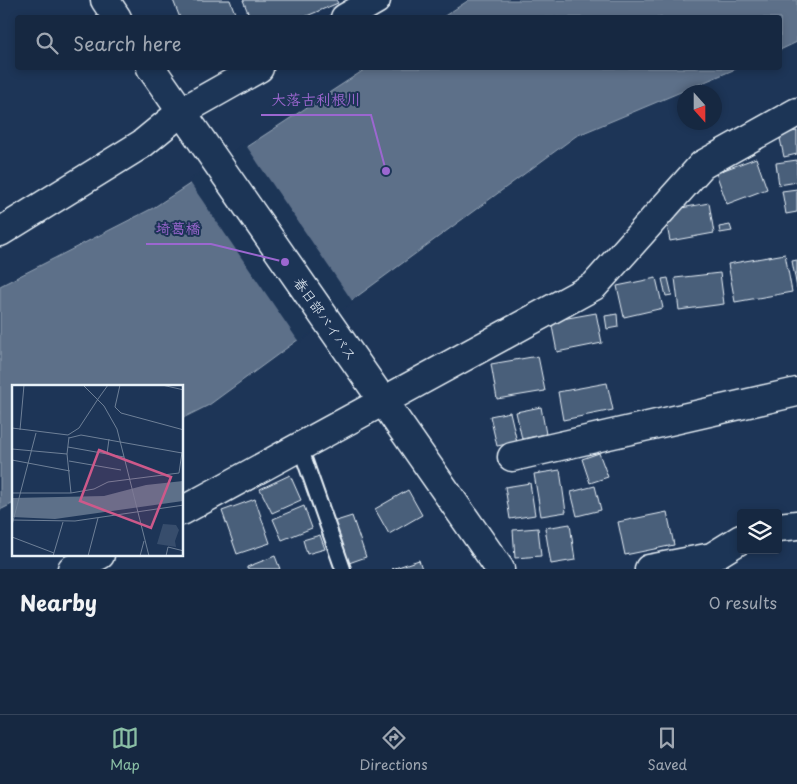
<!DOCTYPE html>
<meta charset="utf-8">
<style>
:root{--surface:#162841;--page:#1f3048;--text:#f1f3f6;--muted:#9ea6b1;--line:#35445a;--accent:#8abfa5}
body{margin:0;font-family:"Playpen Sans","Klee One",sans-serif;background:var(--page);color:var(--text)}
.controls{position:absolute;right:15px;bottom:15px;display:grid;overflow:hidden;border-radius:5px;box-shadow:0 2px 8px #0003}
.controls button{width:45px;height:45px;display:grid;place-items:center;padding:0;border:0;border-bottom:1px solid var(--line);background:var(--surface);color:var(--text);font:25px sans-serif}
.compass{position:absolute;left:677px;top:85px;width:45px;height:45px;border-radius:50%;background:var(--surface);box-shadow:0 2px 8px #0003;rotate:159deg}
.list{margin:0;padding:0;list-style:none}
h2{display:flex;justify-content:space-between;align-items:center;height:65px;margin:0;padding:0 20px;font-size:21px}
h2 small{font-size:16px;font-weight:400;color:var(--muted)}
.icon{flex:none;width:28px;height:28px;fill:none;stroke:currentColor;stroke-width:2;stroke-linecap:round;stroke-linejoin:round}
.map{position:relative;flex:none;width:797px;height:569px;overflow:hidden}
.search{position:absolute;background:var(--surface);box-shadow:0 2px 8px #0003;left:15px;right:15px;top:15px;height:55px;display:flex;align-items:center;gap:12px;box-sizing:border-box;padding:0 18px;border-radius:5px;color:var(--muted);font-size:19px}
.sheet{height:145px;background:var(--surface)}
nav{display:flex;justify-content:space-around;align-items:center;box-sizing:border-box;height:70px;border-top:1px solid var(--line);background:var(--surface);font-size:14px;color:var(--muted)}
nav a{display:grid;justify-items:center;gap:2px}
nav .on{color:var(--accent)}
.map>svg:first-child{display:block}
</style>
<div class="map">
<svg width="797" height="569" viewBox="0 0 797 569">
<rect width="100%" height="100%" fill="#1d3557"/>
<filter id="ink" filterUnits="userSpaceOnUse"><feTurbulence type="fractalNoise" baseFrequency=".02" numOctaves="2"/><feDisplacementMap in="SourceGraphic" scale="10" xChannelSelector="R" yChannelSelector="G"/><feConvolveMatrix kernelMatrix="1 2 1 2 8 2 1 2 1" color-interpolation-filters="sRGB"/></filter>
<g filter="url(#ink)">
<!-- water -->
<g fill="#5d7089" stroke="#95a4b5">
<polygon points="469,0 797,0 797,42 780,50 780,18 443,17"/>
<polygon points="367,68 738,68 576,136 209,405 183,418 182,387 14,387 14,503 0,510 0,286 153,208"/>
</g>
<!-- pier -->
<polygon fill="#1d3557" points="245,144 353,302 299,342 189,181"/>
<!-- building -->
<g fill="#495e7a" stroke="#e8f1f8">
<polygon points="173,0 230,0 236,16 232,18 180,18"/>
<polygon points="243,0 336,0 338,3 302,18 250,18"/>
<polygon points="797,131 797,154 784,157 779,134"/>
<polygon points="756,158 767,189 727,204 716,173"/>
<polygon points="797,160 797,182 779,185 776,163"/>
<polygon points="797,189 797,212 786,214 782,191"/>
<polygon points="709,203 714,233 670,241 664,211"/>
<polygon points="730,225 732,231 720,233 719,227"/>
<polygon points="785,254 792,292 735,302 728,264"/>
<polygon points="797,260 797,288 792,261"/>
<polygon points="720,273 724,304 679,310 675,278"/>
<polygon points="656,278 663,308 624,317 617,286"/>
<polygon points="668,278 672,295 666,296 662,279"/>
<polygon points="596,313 602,343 557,352 551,321"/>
<polygon points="617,314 618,327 607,329 605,316"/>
<polygon points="538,356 545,391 497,399 491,364"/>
<polygon points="607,383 613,410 563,420 558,392"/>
<polygon points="541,407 546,434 522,439 516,412"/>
<polygon points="510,412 517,442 497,446 490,416"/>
<polygon points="599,453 608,477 590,483 582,459"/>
<polygon points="560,470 566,512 541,516 534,474"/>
<polygon points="290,475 301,500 272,513 260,489"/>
<polygon points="530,483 535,515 510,519 505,487"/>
<polygon points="595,486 601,510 577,516 571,492"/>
<polygon points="408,490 422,515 389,534 375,509"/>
<polygon points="255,499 270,543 237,554 222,511"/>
<polygon points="304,506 312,528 282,540 273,519"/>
<polygon points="667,512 674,545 625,555 618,522"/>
<polygon points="352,516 366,557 346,564 333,522"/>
<polygon points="570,524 575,560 551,564 545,528"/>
<polygon points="538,528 541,556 515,558 513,530"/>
<polygon points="320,535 325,549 307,554 303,540"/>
<polygon points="275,556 280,569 247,569 247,567"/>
<polygon points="419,560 422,569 392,569"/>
</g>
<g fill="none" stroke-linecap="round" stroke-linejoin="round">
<!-- lane casing -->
<g stroke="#e8f1f8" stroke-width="18">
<polyline id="lane" points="300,447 343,569"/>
</g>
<!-- street casing -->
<g stroke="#e8f1f8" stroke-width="31">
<g id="street">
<polyline points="0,232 142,144 181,112"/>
<polyline points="512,457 797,392"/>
<polyline points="182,511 594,286 702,165 797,112"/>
<polyline points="778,527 797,525"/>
<polyline points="72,569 100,555"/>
<polyline points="649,569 712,557 741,539"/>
</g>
</g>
<!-- secondary casing -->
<g stroke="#e8f1f8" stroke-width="31">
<g id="secondary">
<polyline points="345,18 376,0"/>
<polyline points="181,112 259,68"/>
</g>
</g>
<!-- highway casing -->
<g stroke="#e8f1f8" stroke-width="31">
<g id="highway">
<polyline points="105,0 117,18"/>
<polyline points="151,68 500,569"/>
</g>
</g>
<!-- lane -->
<use href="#lane" stroke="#1d3557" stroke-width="14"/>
<!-- street -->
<use href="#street" stroke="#1d3557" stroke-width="28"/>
<!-- secondary -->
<use href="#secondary" stroke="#1d3557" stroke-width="28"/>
<!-- highway -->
<use href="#highway" stroke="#1d3557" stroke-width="28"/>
</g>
</g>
<g text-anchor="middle" stroke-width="4" stroke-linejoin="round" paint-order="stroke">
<!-- street labels -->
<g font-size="14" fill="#e8f1f8" stroke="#1d3557">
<text transform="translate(325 319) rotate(55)" y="5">春日部バイパス</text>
</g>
</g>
<!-- overview -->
<g transform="translate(12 385)">
<rect width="171" height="171" fill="#1d3557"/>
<path d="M 151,139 L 164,140 L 167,145 L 163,156 L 164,162 L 145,159 Z" fill="#374d6c"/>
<path d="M 171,96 L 171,116 L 43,134 L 0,132 L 0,113 L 92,111 L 134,100 Z" fill="#5d7089"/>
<path fill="none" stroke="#6e8097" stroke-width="1" d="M 71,0 L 92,21 L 105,44 L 137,171M 108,0 L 103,22 L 109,28 L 172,45M 150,0 L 172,5M 86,14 L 96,0M 0,43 L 56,50 L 67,43 L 86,14M 8,45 L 12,0M 57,52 L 55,69 L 59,108M 57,53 L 69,50 L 170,68M 56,62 L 112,72M 0,64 L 55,69M 95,69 L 97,54M 0,75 L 58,86M 57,76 L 109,85M 0,108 L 59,108 L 82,104 L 96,97 L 167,88 L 170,67M 0,135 L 63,136 L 172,120M 0,140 L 24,48M 0,152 L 42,168M 41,171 L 51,137M 76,171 L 86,133M 128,171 L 132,156M 154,171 L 156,162 L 172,166"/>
<path fill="#cd598a" fill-opacity="0.15" stroke="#cd598a" stroke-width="2.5" d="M 87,65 L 159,92 L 139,143 L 68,116 Z"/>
<rect width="171" height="171" fill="none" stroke="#e8f1f8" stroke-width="2.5"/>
</g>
<!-- callouts -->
<path fill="none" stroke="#9c67d0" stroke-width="2" d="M386 171L371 115H261M285 262L211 244H146"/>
<g fill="#9c67d0" stroke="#1d3557" stroke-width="2">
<circle cx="386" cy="171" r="5"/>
<circle cx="285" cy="262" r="5"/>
</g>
<g font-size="15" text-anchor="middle" font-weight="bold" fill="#9c67d0" stroke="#1d3557" stroke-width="4" stroke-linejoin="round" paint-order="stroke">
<text x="316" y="105">大落古利根川</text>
<text x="178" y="234">埼葛橋</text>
</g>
</svg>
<div class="controls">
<button><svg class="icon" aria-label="layers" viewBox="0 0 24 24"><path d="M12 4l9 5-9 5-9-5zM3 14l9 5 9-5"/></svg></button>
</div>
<svg class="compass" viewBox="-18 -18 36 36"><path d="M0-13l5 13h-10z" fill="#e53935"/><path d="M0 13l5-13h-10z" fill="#9ea6b1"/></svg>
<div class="search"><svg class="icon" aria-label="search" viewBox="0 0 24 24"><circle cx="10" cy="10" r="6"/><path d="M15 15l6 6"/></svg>Search here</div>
</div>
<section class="sheet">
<h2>Nearby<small>0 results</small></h2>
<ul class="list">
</ul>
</section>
<nav>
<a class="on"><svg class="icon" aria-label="map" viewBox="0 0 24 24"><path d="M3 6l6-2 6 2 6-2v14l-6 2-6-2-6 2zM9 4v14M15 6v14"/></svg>Map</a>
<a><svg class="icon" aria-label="directions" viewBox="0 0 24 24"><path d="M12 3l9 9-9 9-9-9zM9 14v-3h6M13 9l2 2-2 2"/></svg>Directions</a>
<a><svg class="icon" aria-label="saved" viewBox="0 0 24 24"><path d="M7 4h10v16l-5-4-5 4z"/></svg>Saved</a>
</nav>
